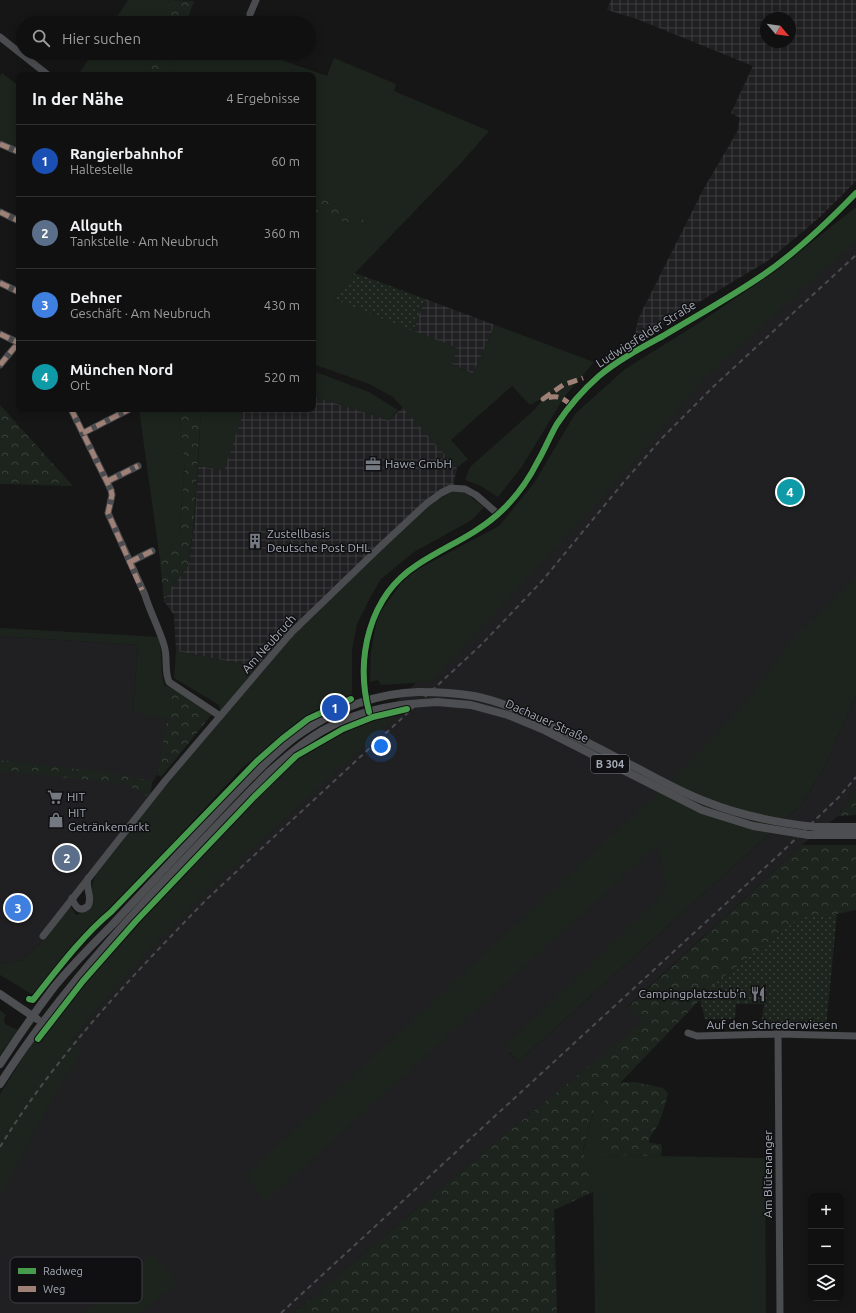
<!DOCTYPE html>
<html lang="de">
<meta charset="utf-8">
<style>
:root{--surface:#101010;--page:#1e1e1e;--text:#f1f3f6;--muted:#9c9d9f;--line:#303030;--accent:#747880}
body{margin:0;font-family:Ubuntu,sans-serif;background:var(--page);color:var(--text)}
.controls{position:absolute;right:12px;bottom:12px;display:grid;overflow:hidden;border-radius:8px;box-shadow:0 2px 10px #0003}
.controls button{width:36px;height:36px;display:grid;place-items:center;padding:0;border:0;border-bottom:1px solid var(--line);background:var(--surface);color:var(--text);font:20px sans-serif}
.compass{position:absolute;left:760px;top:12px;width:36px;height:36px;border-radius:50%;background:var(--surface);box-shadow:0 2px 10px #0003;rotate:119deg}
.you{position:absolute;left:381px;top:746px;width:14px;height:14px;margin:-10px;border:3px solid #fff;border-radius:50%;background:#1a73e8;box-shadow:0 0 0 6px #1a73e833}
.badge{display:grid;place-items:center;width:26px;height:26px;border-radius:50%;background:var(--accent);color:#fff;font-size:13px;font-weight:700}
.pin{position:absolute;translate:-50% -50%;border:2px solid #fff;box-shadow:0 1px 4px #0006}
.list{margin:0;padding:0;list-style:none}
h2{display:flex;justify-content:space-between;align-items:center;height:52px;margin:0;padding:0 16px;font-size:17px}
h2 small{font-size:13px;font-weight:400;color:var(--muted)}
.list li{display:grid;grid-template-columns:26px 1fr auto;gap:12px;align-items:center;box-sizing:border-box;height:72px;padding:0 16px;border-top:1px solid var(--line)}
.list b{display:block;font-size:15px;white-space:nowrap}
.list p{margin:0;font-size:13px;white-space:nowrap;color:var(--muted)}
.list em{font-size:13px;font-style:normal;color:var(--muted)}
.icon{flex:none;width:22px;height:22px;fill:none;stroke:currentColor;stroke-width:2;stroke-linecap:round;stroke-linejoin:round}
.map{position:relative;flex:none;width:856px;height:1313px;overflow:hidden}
.search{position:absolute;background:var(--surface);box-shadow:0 2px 10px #0003;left:16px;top:16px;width:300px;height:44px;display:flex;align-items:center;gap:10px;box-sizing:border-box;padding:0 14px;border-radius:22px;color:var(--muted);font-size:15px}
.panel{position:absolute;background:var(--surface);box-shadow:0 2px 10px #0003;left:16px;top:72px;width:300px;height:340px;border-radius:8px}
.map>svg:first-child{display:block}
</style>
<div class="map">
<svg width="856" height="1313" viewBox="0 0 856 1313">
<defs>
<pattern id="industrial-grid" width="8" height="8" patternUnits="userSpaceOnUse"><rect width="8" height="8" fill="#202022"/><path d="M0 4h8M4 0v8" fill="none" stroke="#3d3e40"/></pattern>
<pattern id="forest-crowns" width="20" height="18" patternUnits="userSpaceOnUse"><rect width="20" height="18" fill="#1c241d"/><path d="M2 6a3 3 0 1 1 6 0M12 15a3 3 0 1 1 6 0" fill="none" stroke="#3a413c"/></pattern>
<pattern id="park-dots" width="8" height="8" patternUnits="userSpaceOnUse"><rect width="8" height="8" fill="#1c241d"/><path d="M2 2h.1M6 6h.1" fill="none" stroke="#3a413c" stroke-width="1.8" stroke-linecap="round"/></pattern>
</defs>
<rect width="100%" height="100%" fill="#161616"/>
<!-- built -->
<g fill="#202022">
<polygon points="856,229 856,635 659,843 678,891 509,1052 518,1062 800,806 823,770 856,695 856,790 838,816 802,845 628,1006 643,1023 487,1149 294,1313 0,1313 0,1176 71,1042 108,995 170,925 448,651 645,427"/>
<polygon points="0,636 138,645 133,711 168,719 157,775 152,783 151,793 39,935 44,940 22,960 0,964"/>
</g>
<!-- industrial -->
<g fill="url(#industrial-grid)" fill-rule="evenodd">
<path d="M 611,0 L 856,0 L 856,181 L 820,217 L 769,260 L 634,341 L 638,319 L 703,190 L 737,132 L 740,118 L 731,113 L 753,66 L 637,19 L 607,10 ZM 766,18 L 790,18 L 790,42 L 766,42 Z"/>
<polygon points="425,299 495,325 473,374 452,364 413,331"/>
<polygon points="313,396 389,420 403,407 457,468 452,492 443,496 263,668 176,651 174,615 164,601 171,588 188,566 195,519 198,466 224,470 244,409 313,409"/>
</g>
<!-- grass -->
<g fill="#1c241d">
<polygon points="128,0 169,0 163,23 113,23"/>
<polygon points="93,53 154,53 150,75 78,75"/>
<polygon points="176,53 262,53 327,76 334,58 396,84 394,91 489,131 461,163 355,273 334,299 457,348 452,364 473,374 495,325 594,362 565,396 521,468 498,497 479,485 465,480 470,467 534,410 543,400 556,391 530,405 512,386 451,440 468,459 457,468 393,397 369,384 313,364 313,211 357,227 366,226 364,220 332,203 313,196 313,75 169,75"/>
<polygon points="2,73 19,86 19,149 0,140 0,76"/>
<polygon points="856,207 856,241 706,377 599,501 431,682 381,685 378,680 370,682 371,652 376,624 381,611 402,582 418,569 499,526 534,483 575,414 625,369 699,323 779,268"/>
<polygon points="313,371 369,392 398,410 389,420 313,396"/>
<polygon points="139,409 178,409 185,463 179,536 160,560"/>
<polygon points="201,409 244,409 224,470 198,466"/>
<path d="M 452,492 L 464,492 L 484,507 L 472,520 L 414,552 L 381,579 L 369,600 L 357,624 L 352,650 L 352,690 L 351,697 L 307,718 L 242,768 L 111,910 C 80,933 57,966 33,995 L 0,975 L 0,964 L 22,960 L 44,940 L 70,904 L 71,907 L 76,915 L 85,912 L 93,904 C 92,893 90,885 96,875 L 168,783 L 222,719 L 219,705 L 174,678 L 176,651 L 263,668 C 305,624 348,581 393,540 C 411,523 429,502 452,492 Z"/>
<polygon points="856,577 856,695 823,770 800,806 518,1062 505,1046 666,891 659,844 265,1202 246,1175 677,775 746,702 793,639"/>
<polygon points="0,628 160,637 162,674 164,685 173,689 168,719 133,712 138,645 0,636"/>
<path d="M 399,713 C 301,805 198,894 109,995 C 96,1010 84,1026 71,1042 L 81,1051 L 48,1106 L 0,1197 L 0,1094 L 34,1040 L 39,1043 L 57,1017 L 85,982 L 256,798 L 298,758 L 341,732 L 371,721 Z"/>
<polygon points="0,1010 6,1015 4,1019 5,1024 18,1030 0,1055"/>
<polygon points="607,1096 603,1106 603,1118 599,1139 604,1155 765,1158 766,1313 595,1313 593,1192 583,1151 594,1109"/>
<polygon points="152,1253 178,1283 143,1310 137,1313 83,1313 93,1307"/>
</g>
<!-- forest -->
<g fill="url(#forest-crowns)">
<polygon points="169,0 194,1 186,23 163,23"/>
<polygon points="154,53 176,53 169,75 150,75"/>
<polygon points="313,196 332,203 364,220 366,226 357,227 313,211"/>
<polygon points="0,405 73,486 0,484"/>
<polygon points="178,409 201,409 194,520 188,566 171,588 164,601 160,560 179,536 185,465"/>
<polygon points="173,689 213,713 161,777 157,775"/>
<polygon points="0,760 102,772 136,777 152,782 150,792 147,796 138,790 120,783 0,771"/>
<polygon points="856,790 856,815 838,816"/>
<path d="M 802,845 L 856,845 L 856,910 L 837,914 L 802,917 L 718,981 L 620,1083 L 635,1082 L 663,1088 L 668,1093 C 666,1103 662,1115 658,1125 C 655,1131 649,1136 649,1143 L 661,1144 L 662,1148 L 661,1156 L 604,1155 L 599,1149 L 598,1142 L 603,1118 L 603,1106 L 606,1097 L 594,1109 L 583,1150 L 593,1192 L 554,1210 L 557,1313 L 294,1313 L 487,1149 L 642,1023 L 628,1007 Z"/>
</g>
<!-- park -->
<g fill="url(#park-dots)">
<polygon points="355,273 425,299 413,331 334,299"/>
<polygon points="837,914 826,1028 761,1025 764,1004 736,1004 735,1019 705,1019 700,1000 718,981 802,916"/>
</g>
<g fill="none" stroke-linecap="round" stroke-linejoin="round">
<!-- minor -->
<g stroke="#4a4c4f" stroke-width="7">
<polyline points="250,14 256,0"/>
<polyline points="0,37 48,75"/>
<polyline points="0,144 19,152"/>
<polyline points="0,212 19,221"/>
<polyline points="0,283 19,292"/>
<polyline points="0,334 19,343"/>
<polyline points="0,365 14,348 19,344"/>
<path d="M 71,409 L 111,490 L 112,495 L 108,513 L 145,595 C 150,612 159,628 164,645 C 168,657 164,670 169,682 L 220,716"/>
<polyline points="83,433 130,409"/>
<polyline points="108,481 138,466"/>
<polyline points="130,562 152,551"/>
<path d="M 369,712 C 355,658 369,596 417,565 C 444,547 473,536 497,515 C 514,500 528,481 538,461 C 545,449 550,436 557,424 C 569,406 583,390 599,376 C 618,360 641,348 663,336 C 696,316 731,297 763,275 C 797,252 827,223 856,193"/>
<path d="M 72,898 C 75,907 80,913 88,906 C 93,897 85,888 88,878"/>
<polyline points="43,936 165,781 291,633 380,547 426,504 441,493 451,488 465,489 476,495 498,514"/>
<polyline points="688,1033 697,1036 778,1034 856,1036"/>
<polyline points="778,1034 780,1313"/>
</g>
<!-- major -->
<g stroke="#4d4e51" stroke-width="8">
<polyline points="816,827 856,827"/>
<polyline points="809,835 856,835"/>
<polyline points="0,994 37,1019"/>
<path d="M 0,1064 C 17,1038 35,1012 54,987 C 72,965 92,945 112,925 C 141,894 170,863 199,832 C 223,807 247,780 273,756 C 282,748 291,739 301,733 C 336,709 377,693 419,692"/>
<path d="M 0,1084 C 48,1009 104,945 165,880 C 199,844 233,808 268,773 C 285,758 302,743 322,731 C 348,716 380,707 410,704"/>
</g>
<!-- rail -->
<g stroke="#4a4b4e" stroke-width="2" stroke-dasharray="5 4" stroke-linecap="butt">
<path d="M 0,1147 C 56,1055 132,976 207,899 L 482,644 L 542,581 L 623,483 L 663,437 L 714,386 L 856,255"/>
<polyline points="281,1313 783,851 839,797 856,777"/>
</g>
<!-- major-bridge -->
<g stroke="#4d4e51" stroke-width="8">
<path d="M 419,692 C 437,692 456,693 474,696 C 503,702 529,714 555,727 C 584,740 611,755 639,769 C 661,781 683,793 707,802 C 742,816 778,823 816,827"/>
<polyline points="410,704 437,702 471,705 508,715 542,729 702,810 753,826 809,835"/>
</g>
<!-- quiet -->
<g stroke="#9e8076" stroke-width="5" stroke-dasharray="10 5" stroke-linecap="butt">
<polyline points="0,144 19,152"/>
<polyline points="0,212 19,221"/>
<polyline points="0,283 19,292"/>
<polyline points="0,334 19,343"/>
<polyline points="0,365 14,348 19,344"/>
<path d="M 571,405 C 561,396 556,395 543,399 L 563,385 L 583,378"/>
<polyline points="71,409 111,490 112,495 108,513 142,590"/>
<polyline points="83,433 130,409"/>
<polyline points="108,481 138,466"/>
<polyline points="130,562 152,551"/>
</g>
<!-- cycleway casing -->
<g stroke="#101012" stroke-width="8">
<g id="cycleway">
<path d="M 369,712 C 355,658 369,596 417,565 C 444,547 473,536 497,515 C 514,500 528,481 538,461 C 545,449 550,436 557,424 C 569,406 583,390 599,376 C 618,360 641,348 663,336 C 696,316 731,297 763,275 C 797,252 827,223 856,193"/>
<path d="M 29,999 L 33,1000 C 56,971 83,935 111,912 L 257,761 L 282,739 L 308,719 L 351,699"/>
<polyline points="38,1039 83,981 136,921 254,797 296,756 343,729 373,717 407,709"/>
</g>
</g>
<!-- cycleway -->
<use href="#cycleway" stroke="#469c4c" stroke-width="6"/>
</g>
<!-- icons -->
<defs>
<g id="office-bare" transform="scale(1.2)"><path d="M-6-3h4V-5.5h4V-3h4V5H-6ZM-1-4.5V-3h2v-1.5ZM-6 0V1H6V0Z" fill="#747880" stroke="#101012" stroke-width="2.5" paint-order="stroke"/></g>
<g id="building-bare" transform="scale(1.2)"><path d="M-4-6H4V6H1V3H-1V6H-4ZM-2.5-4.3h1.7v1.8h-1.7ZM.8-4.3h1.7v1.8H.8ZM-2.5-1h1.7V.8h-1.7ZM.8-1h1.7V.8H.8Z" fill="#747880" stroke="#101012" stroke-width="2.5" paint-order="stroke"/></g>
<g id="supermarket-bare" transform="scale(1.2)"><path d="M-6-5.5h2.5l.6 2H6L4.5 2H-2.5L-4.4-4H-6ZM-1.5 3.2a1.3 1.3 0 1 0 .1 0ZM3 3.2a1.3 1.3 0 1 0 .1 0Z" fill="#747880" stroke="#101012" stroke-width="2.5" paint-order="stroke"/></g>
<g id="shop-bare" transform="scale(1.2)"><path d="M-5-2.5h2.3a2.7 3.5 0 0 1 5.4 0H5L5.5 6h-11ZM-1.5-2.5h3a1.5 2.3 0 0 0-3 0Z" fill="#747880" stroke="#101012" stroke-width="2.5" paint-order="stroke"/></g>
<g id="restaurant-bare" transform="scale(1.2)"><path d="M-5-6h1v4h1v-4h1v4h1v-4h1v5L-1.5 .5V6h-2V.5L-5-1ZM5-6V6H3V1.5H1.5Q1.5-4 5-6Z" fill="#747880" stroke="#101012" stroke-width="2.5" paint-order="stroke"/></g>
</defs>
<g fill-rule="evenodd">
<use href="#office-bare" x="373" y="464"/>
<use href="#building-bare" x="255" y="541"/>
<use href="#supermarket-bare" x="55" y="797"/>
<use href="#shop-bare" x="56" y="820"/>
<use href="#restaurant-bare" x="758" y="994"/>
</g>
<g text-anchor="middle" stroke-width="3" stroke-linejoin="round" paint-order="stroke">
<!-- shield labels -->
<rect fill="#101012" stroke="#797d87" stroke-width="1" x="591" y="755" width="38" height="18" rx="3"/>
<g font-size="11" font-weight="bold" fill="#a6acb9">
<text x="610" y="768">B 304</text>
</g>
<!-- street labels -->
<g font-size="12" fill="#a6acb9" stroke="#101012">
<text transform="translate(646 334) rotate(-32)" y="4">Ludwigsfelder Straße</text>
<text transform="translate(269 644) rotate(-48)" y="4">Am Neubruch</text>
<text transform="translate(547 721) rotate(24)" y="4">Dachauer Straße</text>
<text x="772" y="1029">Auf den Schrederwiesen</text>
<text transform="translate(768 1174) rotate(-90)" y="4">Am Blütenanger</text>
</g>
<!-- poi labels -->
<g font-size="12" fill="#a6acb9" stroke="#101012" text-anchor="start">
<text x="385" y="468">Hawe GmbH</text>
<text x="267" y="538">Zustellbasis<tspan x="267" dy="14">Deutsche Post DHL</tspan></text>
<text x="67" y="801">HIT</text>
<text x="68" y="817">HIT<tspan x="68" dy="14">Getränkemarkt</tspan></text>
<text x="746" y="998" text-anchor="end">Campingplatzstub'n</text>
</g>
</g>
<!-- legend -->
<rect x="10" y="1257" width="132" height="46" rx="6" fill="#101012" stroke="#3d3f44" stroke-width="1"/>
<rect x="18" y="1268" width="18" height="6" fill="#469c4c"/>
<rect x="18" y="1286" width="18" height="6" fill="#9e8076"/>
<g font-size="11" fill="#a6acb9">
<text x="43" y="1275">Radweg</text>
<text x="43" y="1293">Weg</text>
</g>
</svg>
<div class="controls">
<button>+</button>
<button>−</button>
<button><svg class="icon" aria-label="layers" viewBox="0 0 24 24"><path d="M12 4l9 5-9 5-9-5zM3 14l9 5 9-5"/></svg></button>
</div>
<svg class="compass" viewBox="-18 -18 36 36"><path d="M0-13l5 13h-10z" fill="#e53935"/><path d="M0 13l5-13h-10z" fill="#9c9d9f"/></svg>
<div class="you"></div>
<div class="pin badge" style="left:335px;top:708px;background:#1a4fb4">1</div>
<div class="pin badge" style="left:67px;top:858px;background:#5c6f8a">2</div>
<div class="pin badge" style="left:18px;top:908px;background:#3f7fe0">3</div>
<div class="pin badge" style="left:790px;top:492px;background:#0f9aa8">4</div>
<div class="search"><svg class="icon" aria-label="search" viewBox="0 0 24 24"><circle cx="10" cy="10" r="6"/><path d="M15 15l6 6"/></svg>Hier suchen</div>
<section class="panel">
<h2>In der Nähe<small>4 Ergebnisse</small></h2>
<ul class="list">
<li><span class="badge" style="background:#1a4fb4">1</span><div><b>Rangierbahnhof</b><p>Haltestelle</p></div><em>60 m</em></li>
<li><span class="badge" style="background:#5c6f8a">2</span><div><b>Allguth</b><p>Tankstelle · Am Neubruch</p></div><em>360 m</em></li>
<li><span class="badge" style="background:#3f7fe0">3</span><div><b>Dehner</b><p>Geschäft · Am Neubruch</p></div><em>430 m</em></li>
<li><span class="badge" style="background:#0f9aa8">4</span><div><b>München Nord</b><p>Ort</p></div><em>520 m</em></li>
</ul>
</section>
</div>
